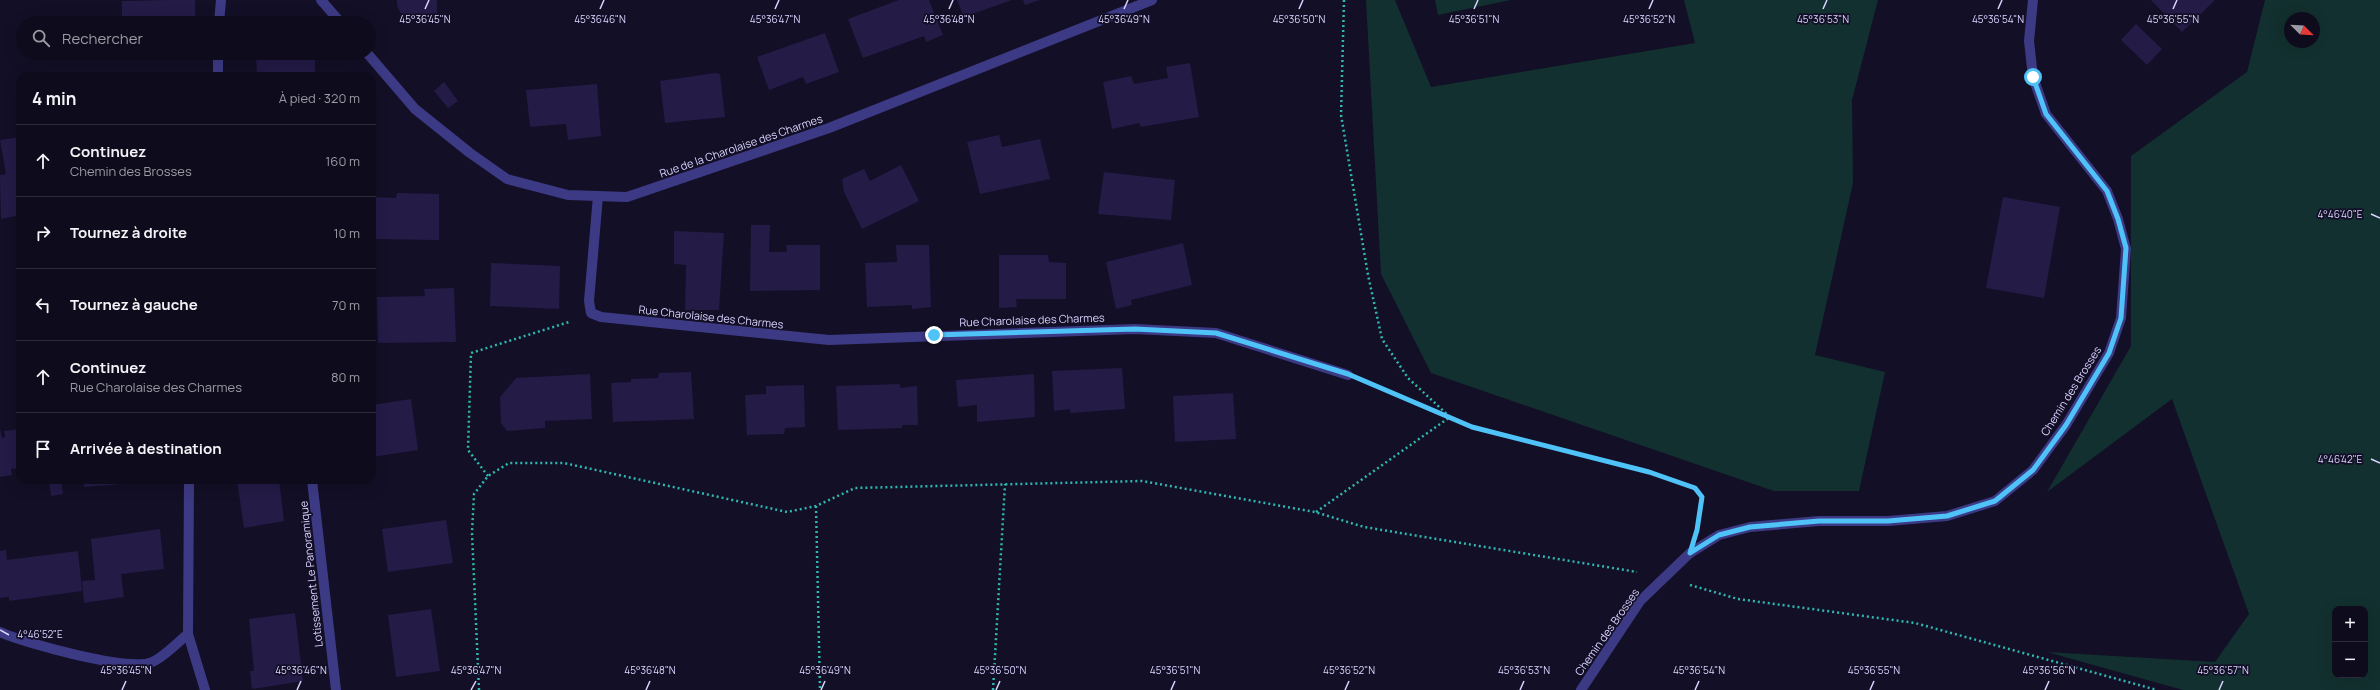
<!DOCTYPE html>
<html lang="fr">
<meta charset="utf-8">
<style>
:root{--surface:#0e0b1c;--page:#171425;--text:#f1f3f6;--muted:#9b9ba3;--line:#2e2b3b}
body{margin:0;font-family:Manrope,sans-serif;background:var(--page);color:var(--text)}
.controls{position:absolute;right:12px;bottom:12px;display:grid;overflow:hidden;border-radius:8px;box-shadow:0 4px 16px #0002}
.controls button{width:36px;height:36px;display:grid;place-items:center;padding:0;border:0;border-bottom:1px solid var(--line);background:var(--surface);color:var(--text);font:20px sans-serif}
.compass{position:absolute;left:2284px;top:12px;width:36px;height:36px;border-radius:50%;background:var(--surface);box-shadow:0 4px 16px #0002;rotate:114deg}
.stop{position:absolute;width:12px;height:12px;margin:-9px;border:3px solid #4fc3f7;border-radius:50%;background:#fff}
.stop.end{background:#4fc3f7;border-color:#fff;box-shadow:0 1px 4px #0008}
.list{margin:0;padding:0;list-style:none}
h2{display:flex;justify-content:space-between;align-items:center;height:52px;margin:0;padding:0 16px;font-size:17px}
h2 small{font-size:13px;font-weight:400;color:var(--muted)}
.list li{display:grid;grid-template-columns:26px 1fr auto;gap:12px;align-items:center;box-sizing:border-box;height:72px;padding:0 16px;border-top:1px solid var(--line)}
.list b{display:block;font-size:15px;white-space:nowrap}
.list p{margin:0;font-size:13px;white-space:nowrap;color:var(--muted)}
.list em{font-size:13px;font-style:normal;color:var(--muted)}
.icon{flex:none;width:22px;height:22px;fill:none;stroke:currentColor;stroke-width:2;stroke-linecap:round;stroke-linejoin:round}
.map{position:relative;flex:none;width:2380px;height:690px;overflow:hidden}
.search{position:absolute;background:var(--surface);box-shadow:0 4px 16px #0002;left:16px;top:16px;width:360px;height:44px;display:flex;align-items:center;gap:10px;box-sizing:border-box;padding:0 14px;border-radius:22px;color:var(--muted);font-size:15px}
.panel{position:absolute;background:var(--surface);box-shadow:0 4px 16px #0002;left:16px;top:72px;width:360px;height:412px;border-radius:12px}
.map>svg:first-child{display:block}
</style>
<div class="map">
<svg width="2380" height="690" viewBox="0 0 2380 690">
<rect width="100%" height="100%" fill="#130f26"/>
<!-- green -->
<g fill="#12302f" fill-rule="evenodd">
<polygon points="1366,0 1395,0 1431,87 1695,43 1684,0 1878,0 1852,100 1853,183 1815,355 1885,372 1859,491 1774,491 1431,373 1381,274"/>
<polygon points="1435,0 1511,0 1438,15"/>
<path d="M 2265,0 L 2380,0 L 2380,690 L 2183,690 L 2047,652 L 2215,662 L 2249,614 L 2172,399 L 2047,492 L 2131,346 L 2131,156 L 2247,72 ZM 2290,18 L 2314,18 L 2314,42 L 2290,42 ZM 2335,609 L 2365,609 L 2365,675 L 2335,675 Z"/>
</g>
<!-- building -->
<g fill="#241b47">
<polygon points="168,0 195,0 195,23 122,23 122,1"/>
<polygon points="397,0 437,0 437,18 404,19 397,6"/>
<polygon points="899,0 929,0 943,35 926,42 924,36 863,58 848,19"/>
<polygon points="957,0 1012,0 964,17"/>
<polygon points="1023,0 1040,0 1025,5"/>
<polygon points="2151,0 2215,0 2182,32"/>
<polygon points="2136,24 2162,49 2147,65 2121,40"/>
<polygon points="825,33 839,72 806,84 803,77 769,90 757,57"/>
<polygon points="256,54 276,54 277,59 315,58 315,76 257,76"/>
<polygon points="1190,63 1199,117 1141,127 1139,123 1112,129 1103,82 1131,76 1134,84 1168,78 1166,67"/>
<polygon points="715,73 720,74 725,117 665,123 660,81"/>
<polygon points="444,82 458,101 448,108 434,91"/>
<polygon points="597,84 601,136 568,140 566,124 530,127 526,90"/>
<polygon points="999,135 1002,147 1040,139 1050,179 980,194 967,142"/>
<polygon points="20,137 20,215 1,219 0,175 6,174 0,140"/>
<polygon points="901,165 919,201 862,229 844,192 842,179 864,169 870,181"/>
<polygon points="1104,172 1175,180 1171,220 1098,214"/>
<polygon points="397,193 439,194 439,240 372,239 372,197 396,198"/>
<polygon points="2003,197 2060,207 2044,298 1986,288"/>
<polygon points="751,225 770,225 769,252 787,252 786,245 820,245 820,290 750,291"/>
<polygon points="674,231 724,233 719,310 685,310 686,265 674,264"/>
<polygon points="1183,243 1192,285 1131,300 1132,305 1116,309 1106,262"/>
<polygon points="896,245 929,245 931,307 912,309 912,305 867,307 865,263 897,262"/>
<polygon points="999,255 1048,255 1049,262 1066,263 1066,299 1016,299 1017,307 999,308"/>
<polygon points="491,263 560,266 559,309 490,306"/>
<polygon points="454,288 456,342 378,343 377,297 425,296 424,289"/>
<polygon points="1122,368 1125,409 1070,413 1070,409 1054,411 1052,371"/>
<polygon points="691,372 694,419 613,422 611,383 631,382 631,379 658,378 659,373"/>
<polygon points="590,374 592,419 545,421 545,428 507,431 501,423 500,397 516,378"/>
<polygon points="1034,374 1035,417 977,422 977,405 958,407 956,380"/>
<polygon points="900,384 900,388 917,386 918,425 902,425 902,428 838,430 836,386"/>
<polygon points="804,385 805,427 785,428 784,434 747,435 745,395 766,394 766,386"/>
<polygon points="1233,393 1236,439 1175,442 1173,396"/>
<polygon points="411,399 418,450 372,457 372,405"/>
<polygon points="0,429 2,438 5,437 4,431 20,429 20,468 11,469 12,475 0,477"/>
<polygon points="49,480 61,480 63,494 51,496"/>
<polygon points="84,480 147,480 147,482 84,487"/>
<polygon points="237,480 279,480 284,521 244,528"/>
<polygon points="446,520 453,563 388,572 382,529"/>
<polygon points="160,529 164,569 121,574 124,597 84,603 82,581 95,580 91,539"/>
<polygon points="6,550 7,560 78,551 82,591 9,601 9,597 0,598 0,551"/>
<polygon points="431,609 440,671 396,677 388,615"/>
<polygon points="295,613 303,681 252,689 250,671 254,671 249,619"/>
</g>
<g fill="none" stroke-linecap="round" stroke-linejoin="round">
<!-- path -->
<g stroke="#2fb8b0" stroke-width="2.5" stroke-dasharray="2 3" stroke-linecap="butt">
<polyline points="1344,0 1341,115 1368,275 1382,339 1408,378 1450,417 1472,427 1649,471 1695,488 1701,497 1698,521"/>
<polyline points="488,476 468,450 471,353 569,322"/>
<polyline points="816,506 820,690"/>
<polyline points="1316,512 1450,417 1369,383"/>
<polyline points="1690,585 1738,599 1915,623 2157,690"/>
<polyline points="479,690 472,533 474,494 488,476 509,463 564,463 787,512 816,506 855,488 1142,481 1315,512 1364,527 1637,572"/>
<polyline points="993,690 1005,484"/>
</g>
<!-- lane -->
<polyline stroke="#3d3a85" stroke-width="10" points="598,196 589,301 591,313 601,317 829,340 1135,329 1216,333 1348,375"/>
<!-- street -->
<g stroke="#3d3a85" stroke-width="10">
<polyline points="321,0 341,23"/>
<polyline points="219,23 221,0"/>
<polyline points="218,53 218,76"/>
<polyline points="367,53 415,109 470,153 507,179 568,195 627,197 829,128 1152,0"/>
<polyline points="189,480 188,634 205,690"/>
<polyline points="312,480 336,690"/>
<path d="M 0,632 C 25,643 128,672 152,662 C 163,658 179,641 188,634"/>
<polyline points="1581,690 1640,601 1690,553 1719,535 1750,527 1819,521 1888,521 1947,516 1995,501 2033,470 2066,425 2109,353 2121,318 2126,249 2118,219 2107,191 2046,114 2033,77 2029,41 2033,0"/>
</g>
</g>
<g fill="none" stroke-linecap="round" stroke-linejoin="round">
<!-- route -->
<polyline stroke="#4fc3f7" stroke-width="5" points="934,335 1135,329 1216,333 1348,374 1472,427 1649,472 1695,488 1702,497 1697,530 1690,553 1719,535 1750,527 1819,521 1888,521 1947,516 1995,501 2033,470 2066,425 2109,353 2121,318 2126,248 2118,219 2107,191 2046,114 2033,77"/>
</g>
<!-- ticks -->
<path fill="none" stroke="#d9d4ff" stroke-width="1.5" d="M 425,9 L 429,0M 600,9 L 604,0M 775,9 L 779,0M 949,9 L 953,0M 1124,9 L 1128,0M 1299,9 L 1303,0M 1474,9 L 1478,0M 1649,9 L 1653,0M 1823,9 L 1827,0M 1998,9 L 2002,0M 2173,9 L 2177,0M 2371,214 L 2380,218M 2371,459 L 2380,463M 0,630 L 9,635M 122,690 L 126,681M 297,690 L 301,681M 471,690 L 476,681M 646,690 L 650,681M 821,690 L 825,681M 996,690 L 1000,681M 1171,690 L 1175,681M 1345,690 L 1349,681M 1520,690 L 1524,681M 1695,690 L 1699,681M 1870,690 L 1874,681M 2045,690 L 2049,681M 2219,690 L 2223,681"/>
<g text-anchor="middle" stroke-width="3.5" stroke-linejoin="round" paint-order="stroke">
<!-- street labels -->
<g font-size="11" fill="#d9d4ff" stroke="#130f26">
<text transform="translate(741 146) rotate(-19)" y="4">Rue de la Charolaise des Charmes</text>
<text transform="translate(711 317) rotate(6)" y="4">Rue Charolaise des Charmes</text>
<text transform="translate(1032 320) rotate(-2)" y="4">Rue Charolaise des Charmes</text>
<text transform="translate(2071 391) rotate(-58)" y="4">Chemin des Brosses</text>
<text transform="translate(311 574) rotate(-96)" y="4">Lotissement Le Panoramique</text>
<text transform="translate(1607 632) rotate(-55)" y="4">Chemin des Brosses</text>
</g>
</g>
<g font-size="10" text-anchor="middle" fill="#d9d4ff" stroke="#130f26" stroke-width="3.5" stroke-linejoin="round" paint-order="stroke">
<text x="425" y="23">45°36'45"N</text>
<text x="600" y="23">45°36'46"N</text>
<text x="775" y="23">45°36'47"N</text>
<text x="949" y="23">45°36'48"N</text>
<text x="1124" y="23">45°36'49"N</text>
<text x="1299" y="23">45°36'50"N</text>
<text x="1474" y="23">45°36'51"N</text>
<text x="1823" y="23">45°36'53"N</text>
<text x="1998" y="23">45°36'54"N</text>
<text x="2173" y="23">45°36'55"N</text>
<text x="1649" y="23">45°36'52"N</text>
<text x="2340" y="218">4°46'40"E</text>
<text x="2340" y="463">4°46'42"E</text>
<text x="40" y="638">4°46'52"E</text>
<text x="126" y="674">45°36'45"N</text>
<text x="301" y="674">45°36'46"N</text>
<text x="476" y="674">45°36'47"N</text>
<text x="650" y="674">45°36'48"N</text>
<text x="825" y="674">45°36'49"N</text>
<text x="1000" y="674">45°36'50"N</text>
<text x="1175" y="674">45°36'51"N</text>
<text x="1349" y="674">45°36'52"N</text>
<text x="1524" y="674">45°36'53"N</text>
<text x="1699" y="674">45°36'54"N</text>
<text x="1874" y="674">45°36'55"N</text>
<text x="2049" y="674">45°36'56"N</text>
<text x="2223" y="674">45°36'57"N</text>
</g>
</svg>
<div class="controls">
<button>+</button>
<button>−</button>
</div>
<svg class="compass" viewBox="-18 -18 36 36"><path d="M0-13l5 13h-10z" fill="#e53935"/><path d="M0 13l5-13h-10z" fill="#9b9ba3"/></svg>
<div class="stop" style="left:2033px;top:77px"></div>
<div class="stop end" style="left:934px;top:335px"></div>
<div class="search"><svg class="icon" aria-label="search" viewBox="0 0 24 24"><circle cx="10" cy="10" r="6"/><path d="M15 15l6 6"/></svg>Rechercher</div>
<section class="panel">
<h2>4 min<small>À pied · 320 m</small></h2>
<ul class="list">
<li><svg class="icon" aria-label="ahead" viewBox="0 0 24 24"><path d="M12 20V5M6 11l6-6 6 6"/></svg><div><b>Continuez</b><p>Chemin des Brosses</p></div><em>160 m</em></li>
<li><svg class="icon" aria-label="right" viewBox="0 0 24 24"><path d="M7 20v-9h11M14 6l5 5-5 5"/></svg><div><b>Tournez à droite</b></div><em>10 m</em></li>
<li><svg class="icon" aria-label="left" viewBox="0 0 24 24"><path d="M17 20v-9H6M10 6l-5 5 5 5"/></svg><div><b>Tournez à gauche</b></div><em>70 m</em></li>
<li><svg class="icon" aria-label="ahead" viewBox="0 0 24 24"><path d="M12 20V5M6 11l6-6 6 6"/></svg><div><b>Continuez</b><p>Rue Charolaise des Charmes</p></div><em>80 m</em></li>
<li><svg class="icon" aria-label="arrive" viewBox="0 0 24 24"><path d="M6 21V4h12l-3 4 3 4H6"/></svg><div><b>Arrivée à destination</b></div></li>
</ul>
</section>
</div>
